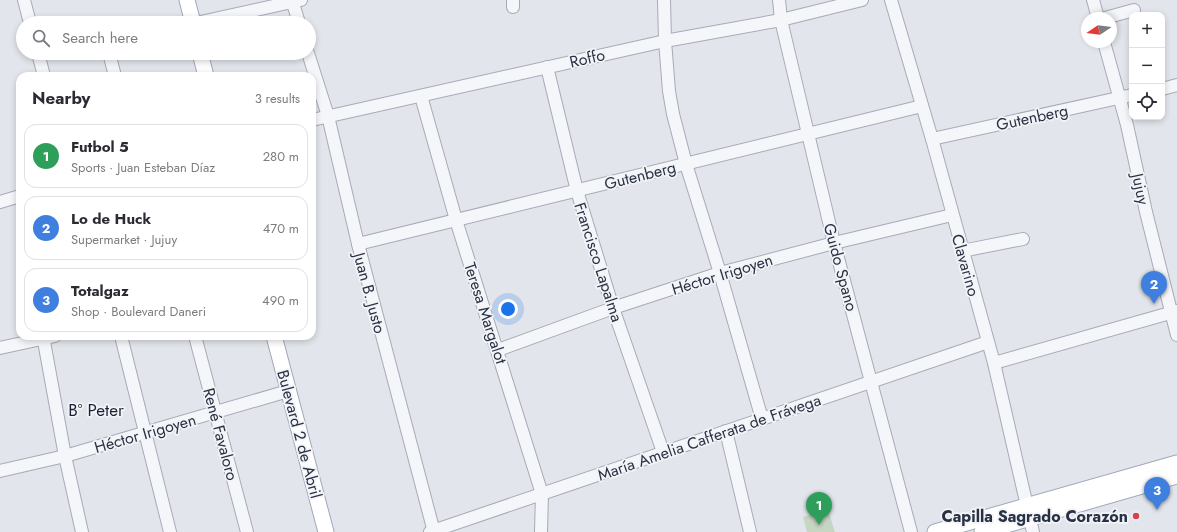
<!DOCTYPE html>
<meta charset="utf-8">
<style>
:root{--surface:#fff;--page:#f7f7f7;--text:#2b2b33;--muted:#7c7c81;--line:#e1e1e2;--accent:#2563eb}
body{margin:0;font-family:Jost,sans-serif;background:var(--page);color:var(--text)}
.controls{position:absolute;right:12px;top:12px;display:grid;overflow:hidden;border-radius:8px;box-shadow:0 2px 6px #0003}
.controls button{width:36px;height:36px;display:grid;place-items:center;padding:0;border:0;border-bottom:1px solid var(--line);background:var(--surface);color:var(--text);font:20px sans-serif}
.compass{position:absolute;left:1081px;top:12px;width:36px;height:36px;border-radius:50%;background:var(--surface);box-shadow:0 2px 6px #0003;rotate:257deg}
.you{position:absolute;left:508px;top:309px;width:14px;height:14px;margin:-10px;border:3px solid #fff;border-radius:50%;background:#1a73e8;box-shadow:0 0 0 6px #1a73e833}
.badge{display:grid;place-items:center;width:26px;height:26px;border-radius:50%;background:var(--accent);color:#fff;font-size:13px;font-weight:700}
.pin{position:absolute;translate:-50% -33px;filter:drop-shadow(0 1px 2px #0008)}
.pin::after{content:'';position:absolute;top:21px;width:14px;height:12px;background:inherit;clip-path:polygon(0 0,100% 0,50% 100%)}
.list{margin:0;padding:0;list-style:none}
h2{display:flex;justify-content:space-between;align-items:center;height:52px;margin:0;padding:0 16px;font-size:17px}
h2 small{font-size:13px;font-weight:400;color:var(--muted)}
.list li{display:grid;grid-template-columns:26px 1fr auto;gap:12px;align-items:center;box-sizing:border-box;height:64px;margin:0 8px 8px;padding:0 8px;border:1px solid var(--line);border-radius:12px}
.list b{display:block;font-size:15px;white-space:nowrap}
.list p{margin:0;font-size:13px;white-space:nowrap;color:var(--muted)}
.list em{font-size:13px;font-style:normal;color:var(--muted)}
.icon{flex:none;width:22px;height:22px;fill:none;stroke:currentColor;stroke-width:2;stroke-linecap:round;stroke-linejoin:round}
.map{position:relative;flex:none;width:1177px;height:532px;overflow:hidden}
.search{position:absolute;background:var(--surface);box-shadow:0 2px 6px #0003;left:16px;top:16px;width:300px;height:44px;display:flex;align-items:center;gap:10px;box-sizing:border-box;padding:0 14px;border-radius:22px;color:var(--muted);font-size:15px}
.panel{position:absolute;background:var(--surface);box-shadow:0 2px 6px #0003;left:16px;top:72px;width:300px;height:268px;border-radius:12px}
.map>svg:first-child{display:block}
</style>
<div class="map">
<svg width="1177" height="532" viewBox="0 0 1177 532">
<rect width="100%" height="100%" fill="#e2e5eb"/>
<!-- green -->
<polygon fill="#c6d6c3" points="828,510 835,532 807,532 803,517"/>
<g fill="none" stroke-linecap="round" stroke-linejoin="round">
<!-- minor casing -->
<g stroke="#a7abb6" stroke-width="14">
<g id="minor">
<polyline points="24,0 30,23"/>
<polyline points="292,0 299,23"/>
<polyline points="513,0 513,7"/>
<polyline points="664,0 665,41 669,91 673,114 686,164 720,273 762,419"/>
<polyline points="779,0 781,20 834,243 911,532"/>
<polyline points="891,0 932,139 994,363 1033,532"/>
<polyline points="1093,0 1098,18"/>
<polyline points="1105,18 1134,10"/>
<polyline points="196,23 301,0"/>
<polyline points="1104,42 1127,125 1146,212 1177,335"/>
<polyline points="38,53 44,76"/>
<polyline points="109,53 115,76"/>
<polyline points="308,53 328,116 358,244 434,532"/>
<polyline points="547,67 577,191 613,308 663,452"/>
<polyline points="1162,89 1177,85"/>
<polyline points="421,96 456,220 542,494 541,532"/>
<polyline points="312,120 665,41 781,20 862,0"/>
<polyline points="932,139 1132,95"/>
<polyline points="0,202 20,196"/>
<polyline points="358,244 922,106"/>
<polyline points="962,251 1023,239"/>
<polyline points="43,336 65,456 82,532"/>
<polyline points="121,336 170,532"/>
<polyline points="195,336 247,532"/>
<polyline points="0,348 55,336"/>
<polyline points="498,350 613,308 720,273 834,243 952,215"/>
<polyline points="994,363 1177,311"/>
<polyline points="726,431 750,532"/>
<polyline points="0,471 65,456 288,391"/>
<polyline points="430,532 988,342"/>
</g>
</g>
<!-- major casing -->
<g stroke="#a1a8b8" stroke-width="17">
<g id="major">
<polyline points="187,0 193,23"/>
<polyline points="200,53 206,76"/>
<polyline points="274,336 326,532"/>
<polyline points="935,532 1177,463"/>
<polyline points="982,532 1177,476"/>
</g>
</g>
<!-- minor -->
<use href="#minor" stroke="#f5f6f9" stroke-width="12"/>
<!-- major -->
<use href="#major" stroke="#fff" stroke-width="15"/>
</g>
<!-- markers -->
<circle fill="#d5424e" stroke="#f2f4f8" stroke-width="1.5" cx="1136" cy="516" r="4"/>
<g text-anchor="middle" stroke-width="3.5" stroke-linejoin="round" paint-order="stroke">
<!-- street labels -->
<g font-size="16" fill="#293144" stroke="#f2f4f8">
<text transform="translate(587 58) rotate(-13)" y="6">Roffo</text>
<text transform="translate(1032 117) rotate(-12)" y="6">Gutenberg</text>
<text transform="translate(640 175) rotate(-14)" y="6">Gutenberg</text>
<text transform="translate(1141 189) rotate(78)" y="6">Jujuy</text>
<text transform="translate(599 262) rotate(72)" y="6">Francisco Lapalma</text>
<text transform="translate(966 265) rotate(74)" y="6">Clavarino</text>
<text transform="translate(841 267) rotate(75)" y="6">Guido Spano</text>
<text transform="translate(722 274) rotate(-17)" y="6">Héctor Irigoyen</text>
<text transform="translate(370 293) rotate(75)" y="6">Juan B. Justo</text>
<text transform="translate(486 313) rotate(72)" y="6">Teresa Margalot</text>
<text transform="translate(145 433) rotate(-16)" y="6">Héctor Irigoyen</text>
<text transform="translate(221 434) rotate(75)" y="6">René Favaloro</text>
<text transform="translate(300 434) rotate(75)" y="6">Bulevard 2 de Abril</text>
<text transform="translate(709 437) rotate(-19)" y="6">María Amelia Cafferata de Frávega</text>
</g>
<!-- poi labels -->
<g font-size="16" font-weight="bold" fill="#293144" stroke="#f2f4f8" text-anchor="end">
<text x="1128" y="522">Capilla Sagrado Corazón</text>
</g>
<!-- neighbourhood labels -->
<g font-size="17" fill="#1b2235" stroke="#f2f4f8">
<text x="96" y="416">Bº Peter</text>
</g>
</g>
</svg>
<div class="controls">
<button>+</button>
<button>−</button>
<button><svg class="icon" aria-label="locate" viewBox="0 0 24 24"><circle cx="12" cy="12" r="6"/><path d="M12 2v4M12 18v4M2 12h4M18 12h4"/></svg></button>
</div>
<svg class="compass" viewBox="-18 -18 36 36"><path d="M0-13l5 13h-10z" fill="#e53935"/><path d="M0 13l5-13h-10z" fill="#7c7c81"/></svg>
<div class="you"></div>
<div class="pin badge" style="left:819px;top:525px;background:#2e9e5b">1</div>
<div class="pin badge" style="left:1154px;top:304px;background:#3f7fe0">2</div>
<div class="pin badge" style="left:1157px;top:510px;background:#3f7fe0">3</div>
<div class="search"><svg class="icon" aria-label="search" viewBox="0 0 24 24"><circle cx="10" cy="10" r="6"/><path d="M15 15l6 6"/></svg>Search here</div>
<section class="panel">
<h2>Nearby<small>3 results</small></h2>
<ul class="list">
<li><span class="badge" style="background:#2e9e5b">1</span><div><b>Futbol 5</b><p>Sports · Juan Esteban Díaz</p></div><em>280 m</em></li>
<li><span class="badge" style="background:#3f7fe0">2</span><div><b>Lo de Huck</b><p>Supermarket · Jujuy</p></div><em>470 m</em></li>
<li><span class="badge" style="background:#3f7fe0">3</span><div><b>Totalgaz</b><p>Shop · Boulevard Daneri</p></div><em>490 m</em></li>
</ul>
</section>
</div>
